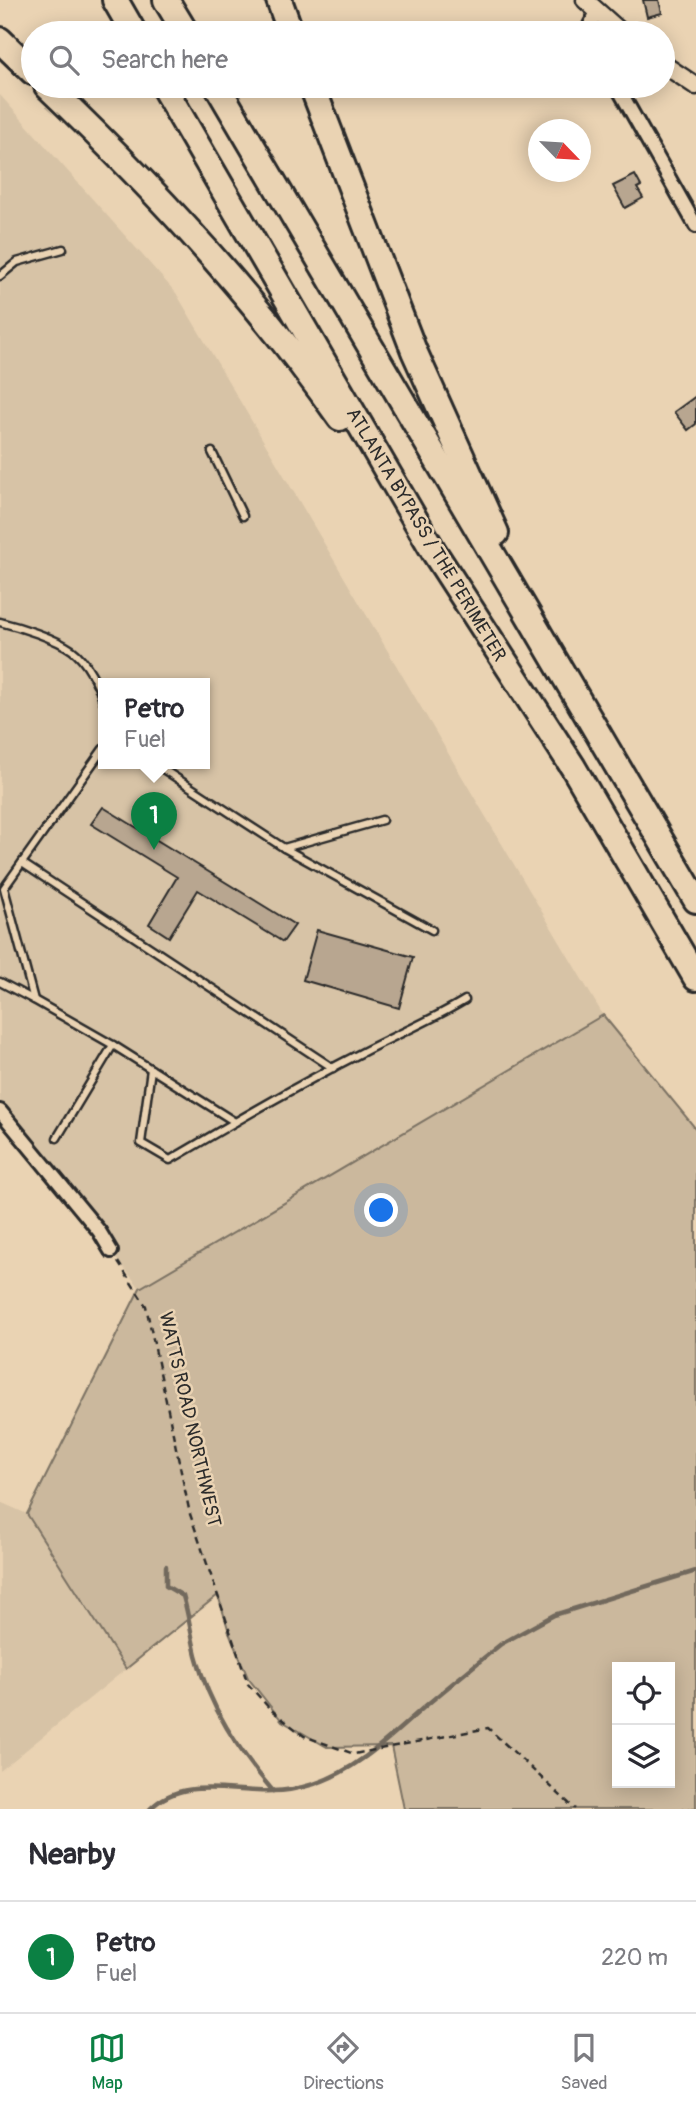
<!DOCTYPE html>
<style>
:root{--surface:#fff;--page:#f2f2f3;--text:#2b2b33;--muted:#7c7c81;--line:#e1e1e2;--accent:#0b8043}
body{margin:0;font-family:Pangolin,sans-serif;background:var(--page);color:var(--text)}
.controls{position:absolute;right:21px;bottom:21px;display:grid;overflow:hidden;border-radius:0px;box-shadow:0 4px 18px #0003}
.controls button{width:63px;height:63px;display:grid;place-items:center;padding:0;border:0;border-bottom:2px solid var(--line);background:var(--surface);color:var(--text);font:35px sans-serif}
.compass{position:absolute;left:528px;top:119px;width:63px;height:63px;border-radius:50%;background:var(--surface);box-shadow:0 4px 18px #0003;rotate:115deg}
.you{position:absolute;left:382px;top:1211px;width:24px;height:24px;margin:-18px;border:5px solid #fff;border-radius:50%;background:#1a73e8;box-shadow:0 0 0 10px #1a73e833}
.badge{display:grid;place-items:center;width:46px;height:46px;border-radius:50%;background:var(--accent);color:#fff;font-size:23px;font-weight:700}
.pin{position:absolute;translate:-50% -58px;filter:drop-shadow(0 2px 4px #0008)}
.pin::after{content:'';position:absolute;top:37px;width:24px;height:21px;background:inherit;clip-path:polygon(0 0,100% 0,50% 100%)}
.popup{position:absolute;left:98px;top:678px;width:112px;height:91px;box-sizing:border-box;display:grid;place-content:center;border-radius:0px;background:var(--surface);filter:drop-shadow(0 2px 5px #0005);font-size:23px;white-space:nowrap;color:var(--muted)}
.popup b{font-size:26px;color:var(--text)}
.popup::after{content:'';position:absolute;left:50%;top:100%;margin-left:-14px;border:14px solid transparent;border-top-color:var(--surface)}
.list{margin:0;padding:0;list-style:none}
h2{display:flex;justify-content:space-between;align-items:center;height:91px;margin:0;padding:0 28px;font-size:30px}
h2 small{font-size:23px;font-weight:400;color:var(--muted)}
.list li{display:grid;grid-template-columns:46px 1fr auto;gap:21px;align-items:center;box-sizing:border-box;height:112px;padding:0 28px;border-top:2px solid var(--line)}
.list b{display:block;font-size:26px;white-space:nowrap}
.list p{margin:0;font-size:23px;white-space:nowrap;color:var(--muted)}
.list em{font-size:23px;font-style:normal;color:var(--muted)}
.icon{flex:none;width:38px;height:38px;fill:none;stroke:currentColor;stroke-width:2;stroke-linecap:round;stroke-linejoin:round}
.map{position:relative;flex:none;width:696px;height:1809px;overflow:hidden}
.search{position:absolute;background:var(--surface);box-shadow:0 4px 18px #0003;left:21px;right:21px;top:21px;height:77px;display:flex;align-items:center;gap:18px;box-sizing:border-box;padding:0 24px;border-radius:38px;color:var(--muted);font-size:26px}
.sheet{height:203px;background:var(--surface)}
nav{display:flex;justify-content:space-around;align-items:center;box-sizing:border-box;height:98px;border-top:2px solid var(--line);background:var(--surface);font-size:19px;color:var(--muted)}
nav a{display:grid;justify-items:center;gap:4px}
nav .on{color:var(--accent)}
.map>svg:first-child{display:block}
</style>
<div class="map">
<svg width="696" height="1809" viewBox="0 0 696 1809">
<rect width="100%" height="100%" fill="#ead3b3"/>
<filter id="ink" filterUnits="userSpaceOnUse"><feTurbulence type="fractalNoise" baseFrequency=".0143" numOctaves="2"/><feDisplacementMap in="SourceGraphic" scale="14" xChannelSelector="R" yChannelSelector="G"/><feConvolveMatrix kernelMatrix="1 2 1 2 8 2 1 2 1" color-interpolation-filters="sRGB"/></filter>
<g filter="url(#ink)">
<!-- built -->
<g fill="#d7c3a6" fill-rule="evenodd">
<path d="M 0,95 L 176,293 L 603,1015 L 140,1288 L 0,1113 ZM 103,684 L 205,684 L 205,764 L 103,764 Z"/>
<polygon points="0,1502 27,1514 126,1669 0,1771"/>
</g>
<!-- green -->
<path fill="#cbb89d" stroke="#7b7264" stroke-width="2" fill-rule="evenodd" d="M 603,1015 L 696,1129 L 696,1809 L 404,1809 L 391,1746 L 327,1747 L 282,1721 L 248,1678 L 229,1632 L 218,1595 L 126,1669 L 27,1514 L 140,1288 ZM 617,1667 L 670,1667 L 670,1783 L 617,1783 Z"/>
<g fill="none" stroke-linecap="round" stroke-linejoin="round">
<!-- stream -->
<g stroke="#72695d" stroke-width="4.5">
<path d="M 166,1566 L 166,1586 L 183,1596 C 189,1616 191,1635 196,1655 C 209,1707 239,1751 273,1791"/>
<path d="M 150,1809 C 183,1776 230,1793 272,1791 C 286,1791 301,1788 314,1784 C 357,1770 390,1737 423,1708 C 449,1686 475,1665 501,1644 L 554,1615 L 696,1571"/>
</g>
</g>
<!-- building -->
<g fill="#b8a690" stroke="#2b2b2b" stroke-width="2">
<polygon points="643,0 659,0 662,13 647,17"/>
<polygon points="635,175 641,186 637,188 643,198 625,208 613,186"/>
<polygon points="696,396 696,424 688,430 674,412"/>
<polygon points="103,807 295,925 283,942 198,890 169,937 149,924 177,877 91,824"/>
<polygon points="317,930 413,957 399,1008 303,980"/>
</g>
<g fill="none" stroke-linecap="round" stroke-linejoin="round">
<!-- service casing -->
<g stroke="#2b2b2b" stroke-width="11">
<g id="service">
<polyline points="0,276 17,262 63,249"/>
<polyline points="212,452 243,516"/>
<path d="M 0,622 C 20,627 55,638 72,650 C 86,660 99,685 103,701"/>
<polyline points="103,749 4,888 34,1000 113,1045 235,1122"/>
<polyline points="155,764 284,848 432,930"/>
<polyline points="284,848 382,820"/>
<polyline points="22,863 333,1068"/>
<polyline points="0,982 34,1000"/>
<path d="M 151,1069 L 141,1143 L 170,1160 C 233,1123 296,1086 361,1053 C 396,1035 432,1020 465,1000"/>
<polyline points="57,1138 113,1045"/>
</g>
</g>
<!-- minor casing -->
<g stroke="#2b2b2b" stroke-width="18">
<g id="minor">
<polyline points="591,33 590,25 597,12"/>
<polyline points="617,86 696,226"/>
<polyline points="0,1111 99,1231 111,1251"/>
</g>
</g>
<!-- tertiary casing -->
<g stroke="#2b2b2b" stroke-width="21">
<g id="tertiary">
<polyline points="585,0 622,33"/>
<polyline points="663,64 696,86"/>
</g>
</g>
<!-- motorway casing -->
<g stroke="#2b2b2b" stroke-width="30">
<g id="motorway">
<polyline points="115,0 134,33"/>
<polyline points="166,0 186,33"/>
<polyline points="279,0 291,33"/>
<polyline points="0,40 33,72"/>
<path d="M 47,86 C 152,186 257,299 340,418"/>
<polyline points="163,86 434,552 573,767 696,978"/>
<polyline points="217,86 696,900"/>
<polyline points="312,86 414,351 496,533"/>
</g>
</g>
<!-- path -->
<polyline stroke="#2b2b2b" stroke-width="2.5" stroke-dasharray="7 5" stroke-linecap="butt" points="118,1262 146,1306 190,1514 248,1684 270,1709 304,1736 354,1754 488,1728 575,1809"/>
<!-- service -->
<use href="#service" stroke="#ead3b3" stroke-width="6"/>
<!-- minor -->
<use href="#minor" stroke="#ead3b3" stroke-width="12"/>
<!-- tertiary -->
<use href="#tertiary" stroke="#ead3b3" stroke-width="16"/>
<!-- motorway -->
<use href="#motorway" stroke="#ead3b3" stroke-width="24"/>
</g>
</g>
<g text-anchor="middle" stroke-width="5" stroke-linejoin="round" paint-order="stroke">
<!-- street labels -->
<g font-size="19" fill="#2b2b2b" stroke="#ead3b3">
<text transform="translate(427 534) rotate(59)" y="7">ATLANTA BYPASS / THE PERIMETER</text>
<text transform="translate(191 1419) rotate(77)" y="7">WATTS ROAD NORTHWEST</text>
</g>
</g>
</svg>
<div class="controls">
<button><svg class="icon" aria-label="locate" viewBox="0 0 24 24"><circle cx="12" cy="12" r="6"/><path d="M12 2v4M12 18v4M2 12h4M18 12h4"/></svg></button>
<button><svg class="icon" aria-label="layers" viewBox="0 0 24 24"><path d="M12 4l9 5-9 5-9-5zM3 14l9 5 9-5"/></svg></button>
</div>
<svg class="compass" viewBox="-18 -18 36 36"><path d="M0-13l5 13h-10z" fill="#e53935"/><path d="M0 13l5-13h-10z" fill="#7c7c81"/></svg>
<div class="you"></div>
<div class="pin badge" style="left:154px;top:850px">1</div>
<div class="popup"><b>Petro</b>Fuel</div>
<div class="search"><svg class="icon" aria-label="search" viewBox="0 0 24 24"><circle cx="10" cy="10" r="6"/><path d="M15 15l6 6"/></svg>Search here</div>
</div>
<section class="sheet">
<h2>Nearby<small></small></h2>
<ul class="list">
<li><span class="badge">1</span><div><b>Petro</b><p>Fuel</p></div><em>220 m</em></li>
</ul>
</section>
<nav>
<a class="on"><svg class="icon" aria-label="map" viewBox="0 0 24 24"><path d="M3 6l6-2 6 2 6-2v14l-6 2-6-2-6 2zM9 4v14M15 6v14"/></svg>Map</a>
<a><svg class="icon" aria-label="directions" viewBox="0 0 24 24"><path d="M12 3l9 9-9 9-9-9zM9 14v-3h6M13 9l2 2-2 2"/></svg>Directions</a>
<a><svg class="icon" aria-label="saved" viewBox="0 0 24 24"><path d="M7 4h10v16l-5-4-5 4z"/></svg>Saved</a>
</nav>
